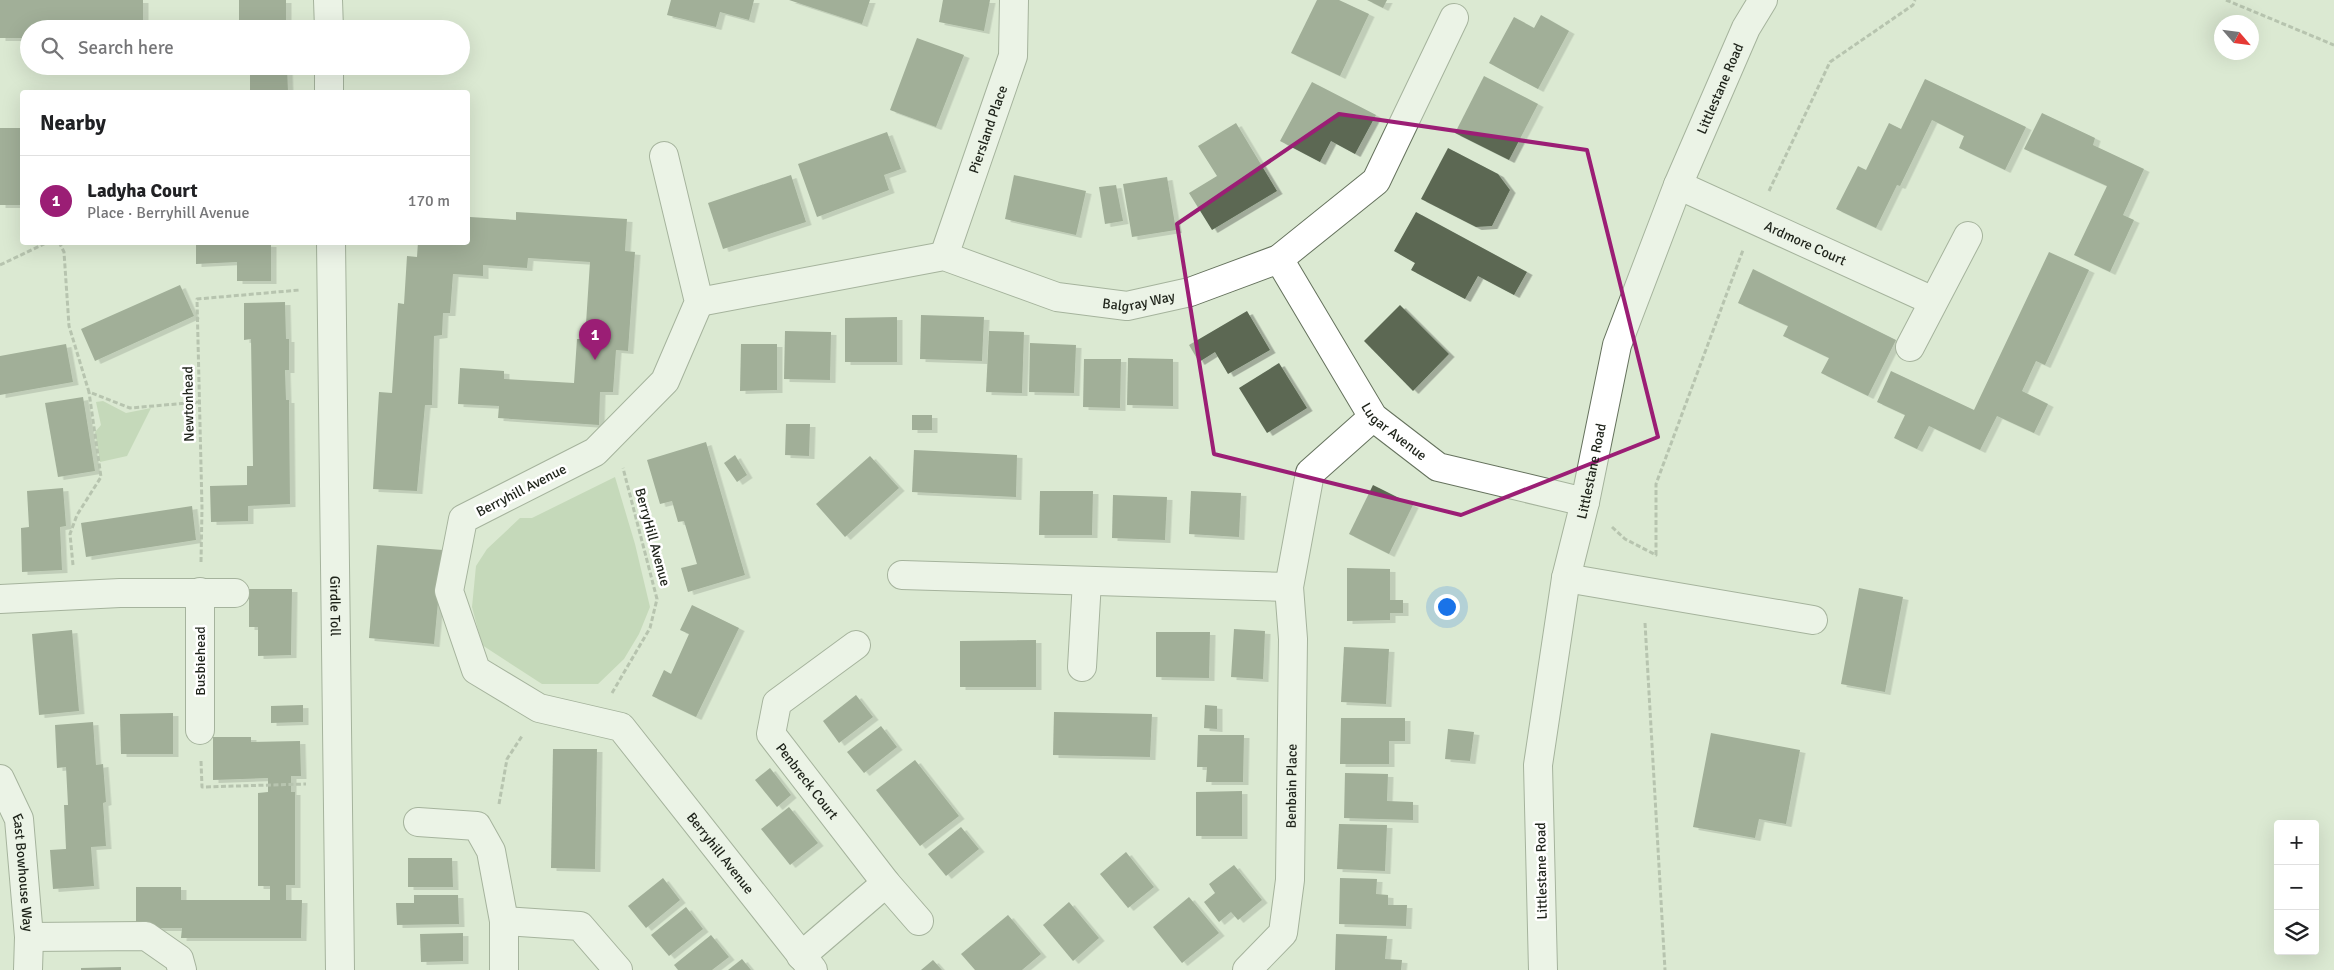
<!DOCTYPE html>
<meta charset="utf-8">
<style>
:root{--surface:#fff;--page:#f2f2f2;--text:#202124;--muted:#757577;--line:#e0e0e0;--accent:#9b1e75}
body{margin:0;font-family:Signika,sans-serif;background:var(--page);color:var(--text)}
.controls{position:absolute;right:15px;bottom:15px;display:grid;overflow:hidden;border-radius:5px;box-shadow:0 5px 20px #0002}
.controls button{width:45px;height:45px;display:grid;place-items:center;padding:0;border:0;border-bottom:1px solid var(--line);background:var(--surface);color:var(--text);font:25px sans-serif}
.compass{position:absolute;left:2214px;top:15px;width:45px;height:45px;border-radius:50%;background:var(--surface);box-shadow:0 5px 20px #0002;rotate:118deg}
.you{position:absolute;left:1446px;top:606px;width:18px;height:18px;margin:-12px;border:4px solid #fff;border-radius:50%;background:#1a73e8;box-shadow:0 0 0 8px #1a73e833}
.badge{display:grid;place-items:center;width:32px;height:32px;border-radius:50%;background:var(--accent);color:#fff;font-size:16px;font-weight:700}
.pin{position:absolute;translate:-50% -41px;filter:drop-shadow(0 1px 2px #0008)}
.pin::after{content:'';position:absolute;top:26px;width:18px;height:15px;background:inherit;clip-path:polygon(0 0,100% 0,50% 100%)}
.list{margin:0;padding:0;list-style:none}
h2{display:flex;justify-content:space-between;align-items:center;height:65px;margin:0;padding:0 20px;font-size:21px}
h2 small{font-size:16px;font-weight:400;color:var(--muted)}
.list li{display:grid;grid-template-columns:32px 1fr auto;gap:15px;align-items:center;box-sizing:border-box;height:90px;padding:0 20px;border-top:1px solid var(--line)}
.list b{display:block;font-size:19px;white-space:nowrap}
.list p{margin:0;font-size:16px;white-space:nowrap;color:var(--muted)}
.list em{font-size:16px;font-style:normal;color:var(--muted)}
.icon{flex:none;width:28px;height:28px;fill:none;stroke:currentColor;stroke-width:2;stroke-linecap:round;stroke-linejoin:round}
.map{position:relative;flex:none;width:2334px;height:970px;overflow:hidden}
.search{position:absolute;background:var(--surface);box-shadow:0 5px 20px #0002;left:20px;top:20px;width:450px;height:55px;display:flex;align-items:center;gap:12px;box-sizing:border-box;padding:0 18px;border-radius:28px;color:var(--muted);font-size:19px}
.panel{position:absolute;background:var(--surface);box-shadow:0 5px 20px #0002;left:20px;top:90px;width:450px;height:155px;border-radius:5px}
.map>svg:first-child{display:block}
</style>
<div class="map">
<svg width="2334" height="970" viewBox="0 0 2334 970">
<defs>
<filter id="shadow"><feDropShadow dx="5.5" dy="3" stdDeviation="0" flood-color="#0004"/></filter>
</defs>
<rect width="100%" height="100%" fill="#dbe9d2"/>
<!-- green -->
<g fill="#acc59d">
<polygon points="103,401 126,413 151,408 127,456 100,462 95,432 101,425 96,402"/>
<polygon points="615,477 635,544 650,607 639,634 624,659 598,684 542,684 482,645 472,607 476,566 487,549 520,518 532,518"/>
</g>
<!-- building -->
<g fill="#5b6853" filter="url(#shadow)">
<polygon points="0,0 143,0 143,29 29,29 29,38 0,38"/>
<rect x="239" y="0" width="47" height="29"/>
<polygon points="671,0 754,0 749,20 720,12 716,27 667,15"/>
<polygon points="789,0 870,0 862,24"/>
<polygon points="943,0 990,0 984,31 939,22"/>
<polygon points="1317,0 1339,0 1369,14 1340,76 1291,53"/>
<polygon points="1367,0 1387,0 1383,8"/>
<polygon points="1541,15 1569,31 1538,89 1489,63 1514,17 1534,28"/>
<polygon points="917,38 964,55 936,127 890,110"/>
<polygon points="250,66 287,66 288,92 250,92"/>
<polygon points="1484,76 1538,104 1509,160 1455,133"/>
<polygon points="1925,79 2026,127 2005,170 1959,148 1964,136 1932,120 1900,186 1897,185 1876,228 1836,209 1858,166 1866,170 1889,123 1901,129"/>
<polygon points="1312,82 1376,115 1355,154 1331,141 1320,162 1280,141"/>
<polygon points="2042,113 2095,138 2093,145 2144,169 2123,215 2134,220 2110,272 2074,255 2107,186 2024,149"/>
<polygon points="1236,123 1277,191 1212,230 1189,193 1217,176 1198,146"/>
<rect x="0" y="128" width="22" height="77"/>
<polygon points="887,132 901,169 884,175 889,190 817,217 798,164"/>
<polygon points="1448,148 1498,174 1510,190 1492,226 1476,227 1421,199"/>
<polygon points="791,175 806,222 723,249 708,203"/>
<polygon points="1014,175 1086,191 1076,235 1005,219"/>
<polygon points="1167,177 1176,230 1132,237 1123,184"/>
<polygon points="1116,185 1123,221 1105,224 1099,187"/>
<polygon points="516,212 627,219 625,251 635,252 628,351 616,350 613,392 600,392 599,425 498,418 499,406 458,404 460,368 504,371 504,379 574,383 577,339 585,339 590,262 528,258 527,268 483,265 483,276 453,274 450,313 443,313 442,335 434,336 432,405 425,405 417,491 373,489 379,392 392,393 398,303 404,304 407,256 417,257 418,242 468,242 470,217 516,220"/>
<polygon points="1416,212 1527,272 1514,295 1478,276 1465,299 1411,270 1415,263 1394,251"/>
<polygon points="196,242 271,244 271,281 237,281 237,262 196,264"/>
<polygon points="2049,252 2089,270 2045,365 2036,361 2022,391 2048,404 2034,433 1997,416 1980,450 1929,426 1917,449 1894,438 1905,415 1877,402 1891,371 1974,410"/>
<polygon points="1753,269 1896,340 1868,396 1821,373 1829,358 1783,336 1788,326 1738,303"/>
<polygon points="180,285 194,316 95,361 81,329"/>
<polygon points="285,302 286,339 289,339 289,370 285,370 286,400 289,400 290,504 248,506 248,521 211,522 210,486 247,485 247,466 253,466 251,339 244,340 244,303"/>
<polygon points="1400,305 1449,354 1413,391 1364,341"/>
<polygon points="1247,311 1270,350 1228,374 1215,352 1199,362 1189,345"/>
<polygon points="921,315 984,317 982,361 920,359"/>
<polygon points="897,317 897,362 845,362 845,318"/>
<polygon points="785,331 831,332 830,380 784,379"/>
<polygon points="989,331 1024,332 1022,393 986,392"/>
<polygon points="1030,343 1076,345 1074,393 1029,392"/>
<polygon points="66,344 73,382 0,395 0,356"/>
<polygon points="741,344 777,344 777,390 740,391"/>
<polygon points="1128,358 1173,359 1173,406 1127,405"/>
<polygon points="1084,359 1121,359 1120,408 1083,407"/>
<polygon points="1279,363 1307,408 1267,433 1239,388"/>
<polygon points="83,397 95,471 58,477 45,403"/>
<rect x="912" y="415" width="20" height="15"/>
<polygon points="786,424 810,424 809,456 785,455"/>
<polygon points="706,442 745,575 688,592 681,568 697,564 684,521 678,522 672,501 660,504 647,460"/>
<polygon points="914,450 1017,455 1016,497 912,492"/>
<polygon points="735,455 747,475 737,482 724,463"/>
<polygon points="870,456 899,488 845,537 816,504"/>
<polygon points="1373,485 1413,505 1389,554 1349,534"/>
<polygon points="63,488 66,526 60,527 62,570 22,572 21,528 29,527 27,491"/>
<polygon points="1040,491 1093,491 1092,535 1039,535"/>
<polygon points="1191,491 1241,493 1239,537 1189,534"/>
<polygon points="1113,495 1167,497 1165,540 1112,538"/>
<polygon points="192,506 196,540 86,557 81,523"/>
<polygon points="377,545 443,550 434,644 369,638"/>
<polygon points="1347,568 1390,569 1390,600 1403,600 1403,613 1390,613 1390,620 1347,621"/>
<polygon points="1859,588 1903,597 1885,692 1841,684"/>
<polygon points="249,589 292,589 291,655 258,656 258,627 249,627"/>
<polygon points="692,605 739,628 696,717 652,696 664,670 671,674 689,634 680,630"/>
<polygon points="1234,629 1265,631 1263,679 1231,677"/>
<polygon points="72,630 79,711 39,715 32,634"/>
<polygon points="1156,632 1210,632 1209,678 1156,677"/>
<polygon points="1036,640 1036,687 960,687 960,641"/>
<polygon points="1344,647 1389,649 1386,704 1341,702"/>
<polygon points="856,695 873,717 839,743 823,721"/>
<polygon points="303,705 303,722 271,723 271,706"/>
<polygon points="1205,705 1217,706 1217,729 1204,728"/>
<polygon points="1054,712 1152,714 1150,757 1053,755"/>
<polygon points="173,713 173,754 121,754 120,714"/>
<polygon points="1341,718 1405,718 1405,741 1389,741 1389,764 1340,764"/>
<polygon points="93,722 96,765 103,764 106,802 103,803 106,846 91,847 94,886 53,889 50,850 66,849 64,805 68,805 66,767 57,768 55,725"/>
<polygon points="881,726 897,747 864,773 847,752"/>
<polygon points="1448,729 1474,732 1470,761 1445,759"/>
<polygon points="1711,733 1800,750 1786,824 1759,819 1755,838 1693,827"/>
<polygon points="1198,735 1244,735 1243,782 1206,782 1207,767 1197,767"/>
<polygon points="213,737 251,737 251,742 300,741 301,776 291,776 291,792 295,792 295,885 286,885 286,900 302,900 301,938 181,938 182,928 136,928 136,887 181,887 181,900 270,900 270,886 258,886 258,793 268,792 268,778 213,780"/>
<polygon points="553,749 597,749 595,869 551,868"/>
<polygon points="915,760 959,816 920,846 876,790"/>
<polygon points="770,768 791,795 777,807 755,780"/>
<polygon points="1345,773 1388,774 1387,801 1413,802 1413,820 1344,818"/>
<polygon points="1242,791 1242,836 1196,836 1196,792"/>
<polygon points="789,807 818,843 790,865 761,829"/>
<polygon points="1339,824 1387,825 1385,871 1337,869"/>
<polygon points="961,827 979,849 946,876 928,854"/>
<polygon points="1126,852 1154,887 1128,908 1100,874"/>
<polygon points="408,858 452,858 453,887 408,887"/>
<polygon points="1234,865 1262,900 1238,920 1231,912 1219,922 1204,902 1215,893 1209,884"/>
<polygon points="663,878 680,900 646,928 628,906"/>
<polygon points="1340,878 1377,879 1376,894 1388,895 1388,905 1407,905 1406,926 1339,924"/>
<polygon points="414,895 458,895 459,924 397,925 396,903 414,903"/>
<polygon points="1189,897 1219,933 1182,963 1153,927"/>
<polygon points="1069,902 1099,938 1073,961 1043,925"/>
<polygon points="686,907 703,929 669,956 651,935"/>
<polygon points="1008,915 1041,954 1022,970 975,970 961,954"/>
<polygon points="463,933 463,961 421,962 420,934"/>
<polygon points="1336,934 1387,936 1385,959 1402,960 1401,970 1335,970"/>
<polygon points="711,935 729,957 712,970 678,970 674,965"/>
<polygon points="742,959 751,970 728,970"/>
<polygon points="933,960 942,970 921,970"/>
<polygon points="121,967 121,970 81,970 81,968"/>
</g>
<g fill="none" stroke-linecap="round" stroke-linejoin="round">
<!-- minor casing -->
<g stroke="#65725d" stroke-width="30">
<g id="minor">
<polyline points="328,0 329,29"/>
<polyline points="329,66 329,92"/>
<path id="s1" d="M 664,156 L 699,302 L 665,381 L 595,452 L 463,519 L 449,591 L 476,670 L 539,708 L 621,727 L 813,970"/>
<path id="s2" d="M 1678,185 L 1933,301"/>
<path id="s3" d="M 331,242 L 340,970"/>
<path id="s4" d="M 944,256 L 1013,56 L 1014,0"/>
<path id="s5" d="M 1279,259 L 1373,417 L 1438,467 L 1585,502"/>
<path id="s6" d="M 699,302 L 944,256 L 1057,297 L 1127,306 L 1190,292 L 1279,259 L 1376,181 L 1454,18"/>
<polyline points="1910,347 1968,236"/>
<polyline points="902,575 1289,587"/>
<polyline points="1566,578 1813,620"/>
<polyline points="200,592 200,730"/>
<polyline points="0,599 120,593 235,593"/>
<path id="s7" d="M 856,645 L 777,703 L 771,734 L 886,883 L 919,921"/>
<polyline points="1082,667 1087,581"/>
<path id="s8" d="M 0,779 L 19,819 L 29,937 L 28,970"/>
<polyline points="418,822 477,826 491,851 504,921 504,970"/>
<polyline points="504,921 580,926 618,970"/>
<polyline points="29,937 146,936 179,959 182,970"/>
<polyline points="801,956 886,883"/>
<path id="s9" d="M 1247,970 L 1283,933 L 1290,880 L 1293,639 L 1289,587 L 1310,473 L 1373,417"/>
<path id="s10" d="M 1543,970 L 1538,765 L 1566,578 L 1585,502 L 1617,345 L 1678,185 L 1746,28 L 1763,0"/>
</g>
</g>
<!-- path -->
<g stroke="#8d9886" stroke-width="3" stroke-dasharray="5 2.5" stroke-linecap="butt">
<polyline points="2226,0 2334,45"/>
<polyline points="1769,191 1830,62 1913,5 1915,0"/>
<polyline points="59,242 64,252 69,326 89,392 130,408 199,402"/>
<polyline points="0,265 48,242"/>
<polyline points="1612,527 1625,539 1656,555 1656,484 1743,250"/>
<polyline points="201,562 202,508 197,299 300,290"/>
<polyline points="73,565 70,534 77,515 101,477 89,392"/>
<polyline points="1645,623 1665,970"/>
<polyline points="612,693 650,628 657,599 623,468"/>
<polyline points="201,761 202,787 306,784"/>
<polyline points="499,804 507,759 522,736"/>
</g>
<!-- minor -->
<use href="#minor" stroke="#fff" stroke-width="28"/>
</g>
<!-- marked area -->
<path d="M0 0H2334V970H0ZM 1339,114 L 1587,150 L 1658,437 L 1461,515 L 1214,454 L 1177,224 Z" fill="#dbe9d2" fill-opacity=".55" fill-rule="evenodd"/>
<path fill="none" stroke="#9b1e75" stroke-width="4" stroke-linejoin="round" d="M 1339,114 L 1587,150 L 1658,437 L 1461,515 L 1214,454 L 1177,224 Z"/>
<g text-anchor="middle" stroke-width="5" stroke-linejoin="round" paint-order="stroke">
<!-- street labels -->
<g font-size="14" fill="#1e231a" stroke="#fff">
<text dy="5" stroke="none"><textPath href="#s10" startOffset="909">Littlestane Road</textPath></text>
<text dy="5" stroke="none"><textPath href="#s4" startOffset="134">Piersland Place</textPath></text>
<text dy="5" stroke="none"><textPath href="#s2" startOffset="140">Ardmore Court</textPath></text>
<text dy="5" stroke="none"><textPath href="#s6" startOffset="452">Balgray Way</textPath></text>
<text transform="translate(188 404) rotate(-91)" y="5">Newtonhead</text>
<text dy="5" stroke="none"><textPath href="#s5" startOffset="209">Lugar Avenue</textPath></text>
<text dy="5" stroke="none"><textPath href="#s10" startOffset="504">Littlestane Road</textPath></text>
<text transform="translate(521 490) rotate(-27)" y="5">Berryhill Avenue</text>
<text transform="translate(653 537) rotate(75)" y="5">BerryHill Avenue</text>
<text dy="5" stroke="none"><textPath href="#s3" startOffset="364">Girdle Toll</textPath></text>
<text transform="translate(200 661) rotate(-90)" y="5">Busbiehead</text>
<text dy="5" stroke="none"><textPath href="#s7" startOffset="189">Penbreck Court</textPath></text>
<text dy="5" stroke="none"><textPath href="#s9" startOffset="199">Benbain Place</textPath></text>
<text dy="5" stroke="none"><textPath href="#s1" startOffset="959">Berryhill Avenue</textPath></text>
<text transform="translate(1541 871) rotate(-91)" y="5">Littlestane Road</text>
<text dy="5" stroke="none"><textPath href="#s8" startOffset="98">East Bowhouse Way</textPath></text>
</g>
</g>
</svg>
<div class="controls">
<button>+</button>
<button>−</button>
<button><svg class="icon" aria-label="layers" viewBox="0 0 24 24"><path d="M12 4l9 5-9 5-9-5zM3 14l9 5 9-5"/></svg></button>
</div>
<svg class="compass" viewBox="-18 -18 36 36"><path d="M0-13l5 13h-10z" fill="#e53935"/><path d="M0 13l5-13h-10z" fill="#757577"/></svg>
<div class="you"></div>
<div class="pin badge" style="left:595px;top:360px">1</div>
<div class="search"><svg class="icon" aria-label="search" viewBox="0 0 24 24"><circle cx="10" cy="10" r="6"/><path d="M15 15l6 6"/></svg>Search here</div>
<section class="panel">
<h2>Nearby<small></small></h2>
<ul class="list">
<li><span class="badge">1</span><div><b>Ladyha Court</b><p>Place · Berryhill Avenue</p></div><em>170 m</em></li>
</ul>
</section>
</div>
